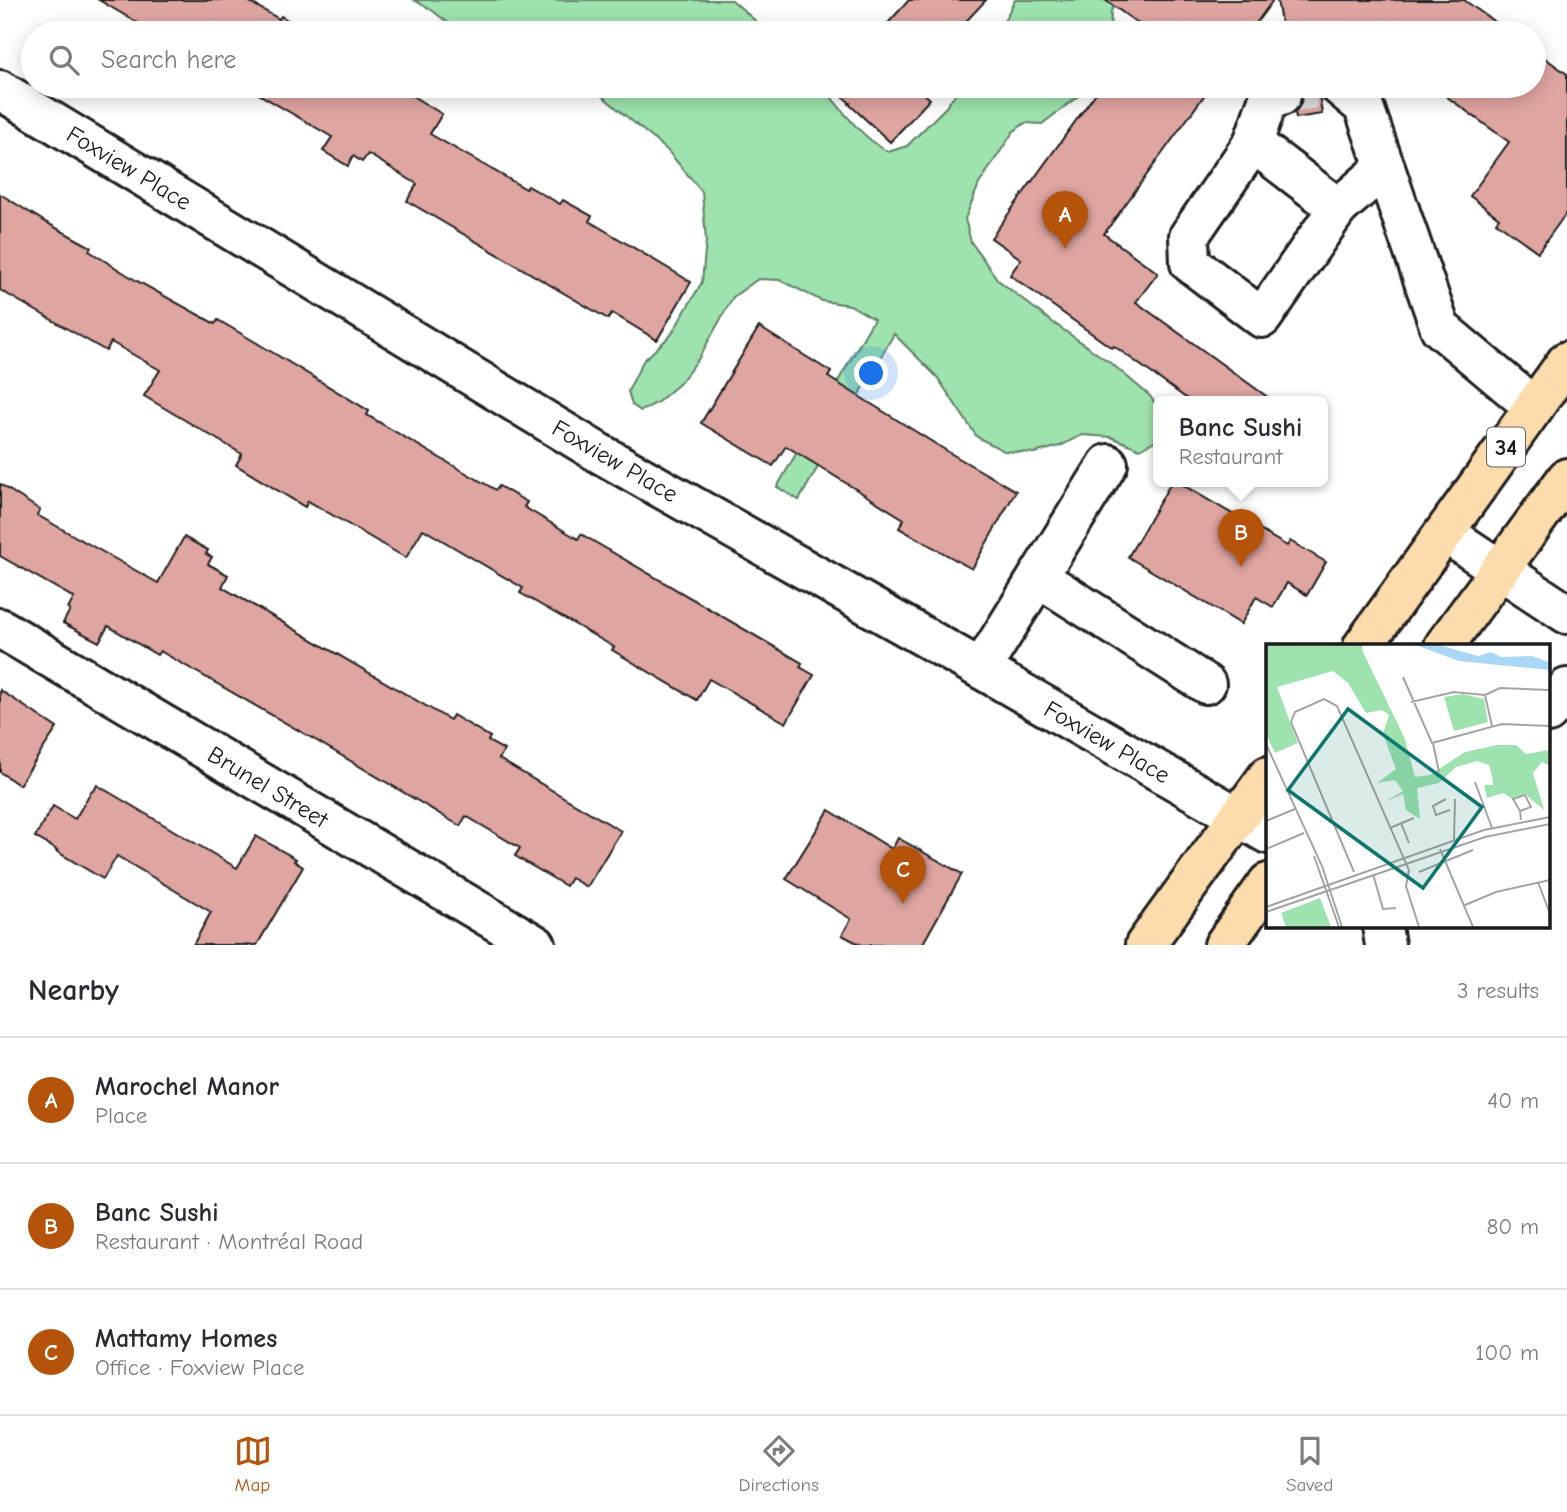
<!DOCTYPE html>
<meta charset="utf-8">
<style>
:root{--surface:#fff;--page:#f2f2f3;--text:#2b2b33;--muted:#7c7c81;--line:#e1e1e2;--accent:#b45309}
body{margin:0;font-family:"Comic Neue",sans-serif;background:var(--page);color:var(--text)}
.you{position:absolute;left:872px;top:374px;width:24px;height:24px;margin:-18px;border:5px solid #fff;border-radius:50%;background:#1a73e8;box-shadow:0 0 0 10px #1a73e833}
.badge{display:grid;place-items:center;width:46px;height:46px;border-radius:50%;background:var(--accent);color:#fff;font-size:23px;font-weight:700}
.pin{position:absolute;translate:-50% -58px;filter:drop-shadow(0 2px 4px #0008)}
.pin::after{content:'';position:absolute;top:37px;width:24px;height:21px;background:inherit;clip-path:polygon(0 0,100% 0,50% 100%)}
.popup{position:absolute;left:1153px;top:396px;width:175px;height:91px;box-sizing:border-box;display:grid;place-content:center;border-radius:10px;background:var(--surface);filter:drop-shadow(0 2px 5px #0005);font-size:23px;white-space:nowrap;color:var(--muted)}
.popup b{font-size:26px;color:var(--text)}
.popup::after{content:'';position:absolute;left:50%;top:100%;margin-left:-14px;border:14px solid transparent;border-top-color:var(--surface)}
.list{margin:0;padding:0;list-style:none}
h2{display:flex;justify-content:space-between;align-items:center;height:91px;margin:0;padding:0 28px;font-size:30px}
h2 small{font-size:23px;font-weight:400;color:var(--muted)}
.list li{display:grid;grid-template-columns:46px 1fr auto;gap:21px;align-items:center;box-sizing:border-box;height:126px;padding:0 28px;border-top:2px solid var(--line)}
.list b{display:block;font-size:26px;white-space:nowrap}
.list p{margin:0;font-size:23px;white-space:nowrap;color:var(--muted)}
.list em{font-size:23px;font-style:normal;color:var(--muted)}
.icon{flex:none;width:38px;height:38px;fill:none;stroke:currentColor;stroke-width:2;stroke-linecap:round;stroke-linejoin:round}
.map{position:relative;flex:none;width:1567px;height:945px;overflow:hidden}
.search{position:absolute;background:var(--surface);box-shadow:0 4px 18px #0003;left:21px;right:21px;top:21px;height:77px;display:flex;align-items:center;gap:18px;box-sizing:border-box;padding:0 24px;border-radius:38px;color:var(--muted);font-size:26px}
.sheet{height:469px;background:var(--surface)}
nav{display:flex;justify-content:space-around;align-items:center;box-sizing:border-box;height:98px;border-top:2px solid var(--line);background:var(--surface);font-size:19px;color:var(--muted)}
nav a{display:grid;justify-items:center;gap:4px}
nav .on{color:var(--accent)}
.map>svg:first-child{display:block}
</style>
<div class="map">
<svg width="1567" height="945" viewBox="0 0 1567 945">
<rect width="100%" height="100%" fill="#fff"/>
<filter id="ink" filterUnits="userSpaceOnUse"><feTurbulence type="fractalNoise" baseFrequency=".0143" numOctaves="2"/><feDisplacementMap in="SourceGraphic" scale="14" xChannelSelector="R" yChannelSelector="G"/><feConvolveMatrix kernelMatrix="1 2 1 2 8 2 1 2 1" color-interpolation-filters="sRGB"/></filter>
<g filter="url(#ink)">
<!-- green -->
<g fill="#9ee3af" stroke="#5d8066" stroke-width="2">
<polygon points="414,0 732,0 769,33 461,33 433,11"/>
<polygon points="1015,0 1118,0 1111,11 1110,33 998,33"/>
<path d="M 564,86 L 822,86 C 843,111 859,135 888,152 L 907,146 L 946,107 L 961,86 L 1085,86 L 1076,98 L 1042,124 L 1025,123 L 1013,132 L 979,184 L 965,219 L 971,242 L 998,280 L 1048,319 L 1112,364 L 1150,396 L 1159,410 L 1159,434 L 1157,440 L 1140,449 L 1111,437 L 1082,435 L 1060,446 L 1034,453 L 1004,451 L 977,437 L 937,377 L 894,334 L 799,500 L 777,487 L 874,319 L 850,305 L 822,301 L 780,280 L 758,279 L 733,297 L 699,358 L 680,383 L 658,402 L 641,411 L 632,405 L 628,391 L 643,361 L 671,335 L 702,282 L 706,241 L 702,192 L 668,151 L 602,96 Z"/>
</g>
<!-- building -->
<g fill="#dfa5a1" stroke="#1c1c1c" stroke-width="2">
<polygon points="99,0 246,0 279,19 281,16 309,33 155,33"/>
<polygon points="909,0 986,0 955,33 879,33"/>
<polygon points="1105,0 1273,0 1249,33 1139,33 1143,27"/>
<polygon points="1277,0 1464,0 1510,33 1283,33"/>
<polygon points="1534,50 1567,74 1567,212 1538,252 1496,222 1499,218 1470,196 1509,142 1432,86 1534,86"/>
<polygon points="245,86 396,86 442,114 430,134 526,189 528,186 560,204 563,200 592,216 589,221 691,282 657,340 612,313 608,319 407,201 417,184 368,154 362,162 353,156 348,166 323,151 332,137"/>
<polygon points="849,86 916,86 930,99 890,142 849,104 850,103 841,95"/>
<polygon points="1101,86 1211,86 1104,234 1158,273 1136,302 1273,401 1190,401 1114,346 1112,348 1010,275 1021,259 991,238"/>
<polygon points="1300,86 1318,86 1322,114 1296,118 1295,112 1302,100 1302,90"/>
<polygon points="0,194 47,223 91,247 89,251 137,281 215,324 218,320 257,343 369,411 367,415 433,454 496,490 499,486 527,502 524,507 578,539 581,534 802,663 800,667 814,675 786,723 709,679 697,700 612,650 614,647 520,593 523,588 423,529 406,558 308,501 305,507 236,465 242,454 144,396 160,370 111,342 106,351 0,290"/>
<polygon points="759,327 831,372 828,377 955,456 1016,491 972,569 899,528 904,519 786,446 773,466 701,423"/>
<polygon points="1172,481 1176,481 1287,546 1290,541 1326,562 1307,595 1287,583 1273,607 1256,597 1241,624 1128,557"/>
<polygon points="0,484 40,510 37,515 158,583 184,537 208,550 206,554 212,557 208,564 228,575 222,587 450,720 453,715 490,737 488,741 504,750 499,759 621,831 587,887 571,878 566,886 515,856 520,848 466,816 460,826 317,741 160,651 157,655 108,626 99,642 63,623 70,610 68,609 74,598 0,556"/>
<polygon points="0,690 57,728 19,785 0,772"/>
<polygon points="97,785 237,868 256,836 296,859 294,861 303,867 257,945 193,945 211,912 117,856 103,879 56,851 57,850 35,837 53,806 75,819 92,790 94,791"/>
<polygon points="829,810 892,849 898,838 962,874 922,945 861,945 842,935 851,919 786,879"/>
</g>
<g fill="none" stroke-linecap="round" stroke-linejoin="round">
<!-- minor-tunnel -->
<polyline stroke="#ddd" stroke-width="38" stroke-dasharray="38 19" stroke-linecap="butt" points="1281,96 1314,89"/>
<!-- minor casing -->
<g stroke="#1c1c1c" stroke-width="44">
<g id="minor">
<polyline points="1339,86 1364,107 1440,328 1534,407"/>
<polyline points="0,90 599,453 981,669 1268,834"/>
<polyline points="1281,96 1268,100 1253,143 1338,208 1385,167"/>
<polyline points="1253,143 1189,236 1190,263 1262,318 1338,208"/>
<polyline points="1445,533 1567,614"/>
<polyline points="1038,577 1206,684"/>
<polyline points="0,628 536,945"/>
<polyline points="981,669 1108,464"/>
<polyline points="1548,713 1567,688"/>
<polyline points="1382,926 1385,945"/>
</g>
</g>
<!-- major casing -->
<g stroke="#1c1c1c" stroke-width="44">
<g id="major">
<polyline points="1363,646 1567,361"/>
<polyline points="1444,646 1567,478"/>
<polyline points="1145,945 1268,776"/>
<polyline points="1224,945 1268,883"/>
</g>
</g>
<!-- minor -->
<use href="#minor" stroke="#fff" stroke-width="38"/>
<!-- major -->
<use href="#major" stroke="#fcdcac" stroke-width="38"/>
</g>
</g>
<g text-anchor="middle" stroke-width="5" stroke-linejoin="round" paint-order="stroke">
<!-- shield labels -->
<rect fill="#fff" stroke="#606060" stroke-width="2" x="1487" y="427.5" width="38" height="39" rx="5"/>
<g font-size="23" font-weight="bold" fill="#1c1c1c">
<text x="1506" y="455">34</text>
</g>
<!-- street labels -->
<g font-size="24" fill="#1c1c1c" stroke="#fff">
<text transform="translate(129 168) rotate(31)" y="8">Foxview Place</text>
<text transform="translate(615 461) rotate(30)" y="8">Foxview Place</text>
<text transform="translate(1107 742) rotate(30)" y="8">Foxview Place</text>
<text transform="translate(268 787) rotate(31)" y="8">Brunel Street</text>
</g>
</g>
<!-- overview -->
<g transform="translate(1266 644)">
<rect width="284" height="284" fill="#fff"/>
<path d="M 0,0 L 102,0 L 96,2 L 97,8 L 139,95 L 149,133 L 164,131 L 199,108 L 231,101 L 250,101 L 260,110 L 283,106 L 283,121 L 276,118 L 267,129 L 278,166 L 259,150 L 248,156 L 237,149 L 221,154 L 218,141 L 227,141 L 227,136 L 223,121 L 211,117 L 190,123 L 173,139 L 151,144 L 154,175 L 140,166 L 137,150 L 119,158 L 137,147 L 129,136 L 111,139 L 130,125 L 117,90 L 123,71 L 116,66 L 100,69 L 82,39 L 67,27 L 11,43 L 32,99 L 9,109 L 0,90 ZM 197,50 L 218,55 L 222,78 L 188,87 L 178,53 ZM 54,254 L 65,283 L 20,283 L 15,269 Z" fill="#9ee3af"/>
<path d="M 147,0 L 170,0 L 212,12 L 225,8 L 235,13 L 266,12 L 283,18 L 283,26 L 193,17 Z" fill="#abd7f7"/>
<path fill="none" stroke="#a4a4a4" stroke-width="2" d="M 137,33 L 166,99 L 236,80 L 284,82M 219,51 L 234,44 L 284,46M 219,51 L 226,82M 145,58 L 188,48 L 219,51M 167,99 L 173,128M 0,100 L 56,222 L 76,283M 209,138 L 226,184M 180,155 L 167,162 L 170,171 L 184,166M 254,167 L 247,155 L 259,151 L 265,163 L 254,167 L 255,176M 0,177 L 29,165M 135,179 L 143,199M 124,184 L 148,174M 188,196 L 189,155M 0,205 L 38,189M 174,205 L 207,283M 48,212 L 73,283M 88,228 L 25,78 L 29,68 L 58,55 L 71,62 L 143,226 L 140,242 L 153,283M 153,228 L 207,206M 107,230 L 117,265 L 130,264M 272,238 L 284,270M 199,261 L 230,248 L 284,236M 0,263 L 218,186 L 284,173M 0,268 L 219,193 L 284,180"/>
<path fill="#0f766e" fill-opacity="0.15" stroke="#0f766e" stroke-width="3.5" d="M 82,65 L 216,163 L 157,244 L 22,146 Z"/>
<rect width="284" height="284" fill="none" stroke="#1c1c1c" stroke-width="3.5"/>
</g>
</svg>
<div class="you"></div>
<div class="pin badge" style="left:1065px;top:249px">A</div>
<div class="pin badge" style="left:1241px;top:567px">B</div>
<div class="popup"><b>Banc Sushi</b>Restaurant</div>
<div class="pin badge" style="left:903px;top:904px">C</div>
<div class="search"><svg class="icon" aria-label="search" viewBox="0 0 24 24"><circle cx="10" cy="10" r="6"/><path d="M15 15l6 6"/></svg>Search here</div>
</div>
<section class="sheet">
<h2>Nearby<small>3 results</small></h2>
<ul class="list">
<li><span class="badge">A</span><div><b>Marochel Manor</b><p>Place</p></div><em>40 m</em></li>
<li><span class="badge">B</span><div><b>Banc Sushi</b><p>Restaurant · Montréal Road</p></div><em>80 m</em></li>
<li><span class="badge">C</span><div><b>Mattamy Homes</b><p>Office · Foxview Place</p></div><em>100 m</em></li>
</ul>
</section>
<nav>
<a class="on"><svg class="icon" aria-label="map" viewBox="0 0 24 24"><path d="M3 6l6-2 6 2 6-2v14l-6 2-6-2-6 2zM9 4v14M15 6v14"/></svg>Map</a>
<a><svg class="icon" aria-label="directions" viewBox="0 0 24 24"><path d="M12 3l9 9-9 9-9-9zM9 14v-3h6M13 9l2 2-2 2"/></svg>Directions</a>
<a><svg class="icon" aria-label="saved" viewBox="0 0 24 24"><path d="M7 4h10v16l-5-4-5 4z"/></svg>Saved</a>
</nav>
